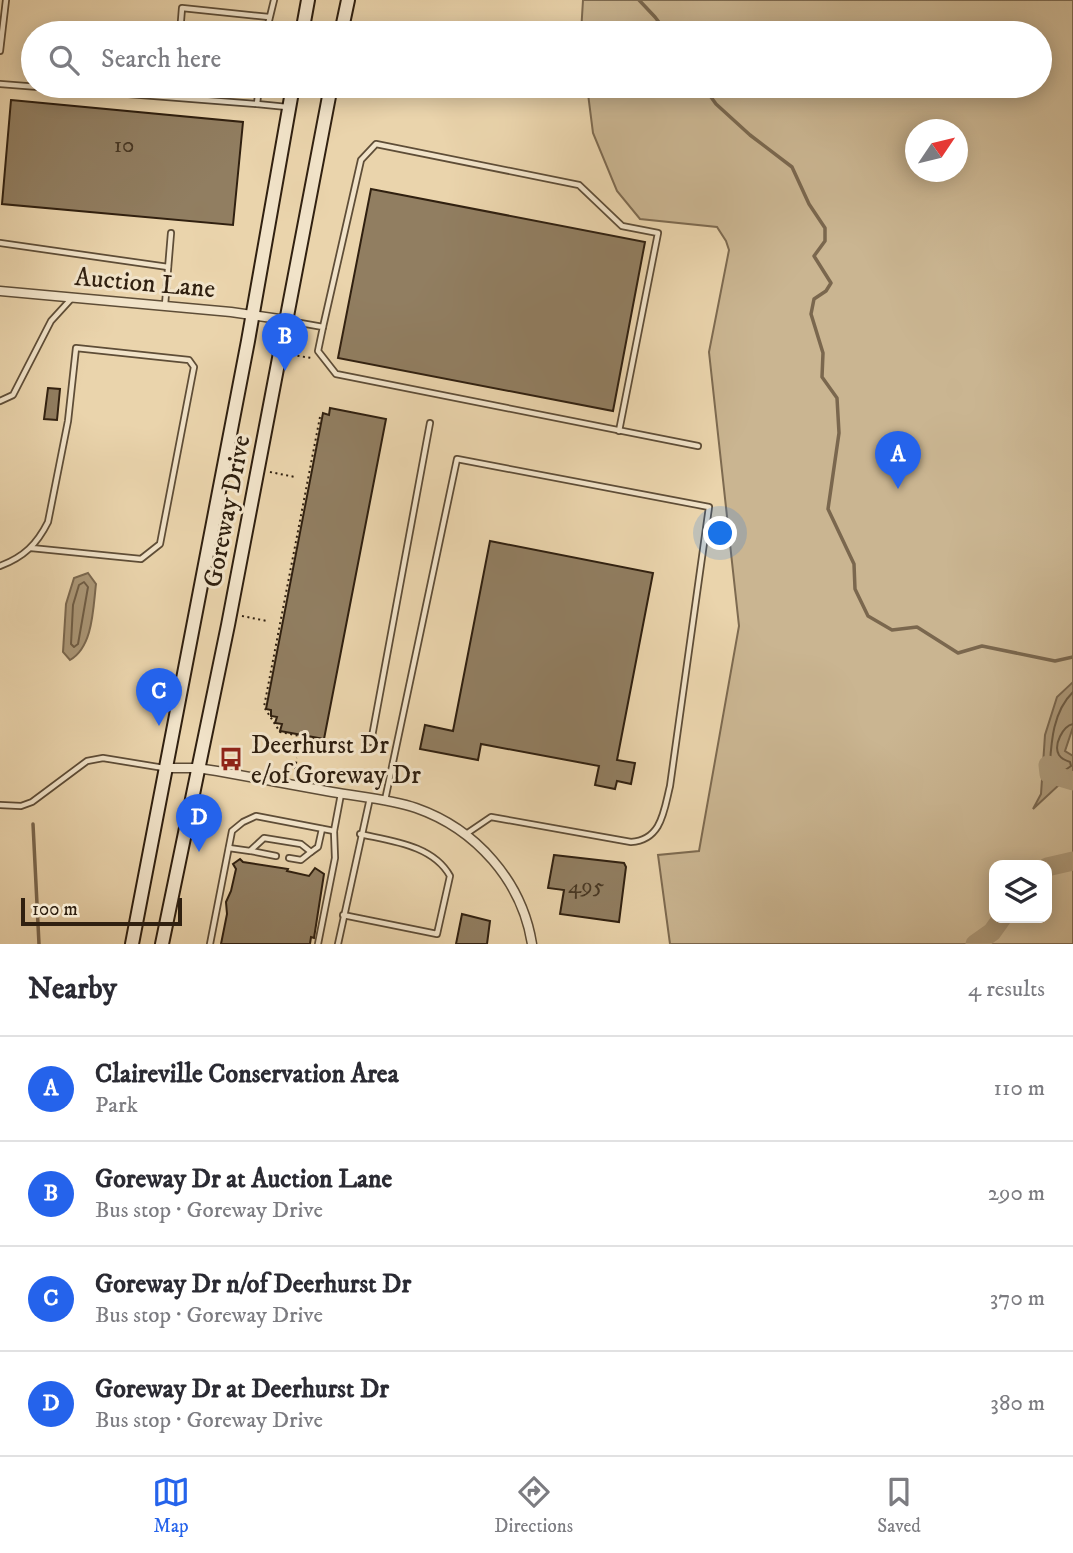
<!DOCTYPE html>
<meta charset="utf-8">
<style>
:root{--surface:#fff;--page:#f7f7f7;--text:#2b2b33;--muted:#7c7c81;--line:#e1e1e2;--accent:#2563eb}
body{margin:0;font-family:"IM FELL DW Pica",serif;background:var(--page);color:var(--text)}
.controls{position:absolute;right:21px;bottom:21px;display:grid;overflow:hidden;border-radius:14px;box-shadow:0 4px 18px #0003}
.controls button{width:63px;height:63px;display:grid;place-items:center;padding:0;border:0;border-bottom:2px solid var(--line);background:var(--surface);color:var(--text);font:35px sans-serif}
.compass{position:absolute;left:905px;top:119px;width:63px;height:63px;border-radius:50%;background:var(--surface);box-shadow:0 4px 18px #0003;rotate:55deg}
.scale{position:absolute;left:21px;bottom:18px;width:161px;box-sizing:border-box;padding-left:7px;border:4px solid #302010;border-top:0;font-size:19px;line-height:24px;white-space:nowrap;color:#302010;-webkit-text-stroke:5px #f1e3c9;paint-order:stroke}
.you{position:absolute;left:721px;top:534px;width:24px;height:24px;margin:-18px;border:5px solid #fff;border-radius:50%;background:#1a73e8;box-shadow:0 0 0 10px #1a73e833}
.badge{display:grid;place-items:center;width:46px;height:46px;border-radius:50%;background:var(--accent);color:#fff;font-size:23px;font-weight:700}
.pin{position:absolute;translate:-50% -58px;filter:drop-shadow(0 2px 4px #0008)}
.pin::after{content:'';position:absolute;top:37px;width:24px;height:21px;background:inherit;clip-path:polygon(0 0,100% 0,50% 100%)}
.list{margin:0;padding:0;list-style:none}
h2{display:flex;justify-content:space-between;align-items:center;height:91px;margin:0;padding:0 28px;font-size:30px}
h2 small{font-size:23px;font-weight:400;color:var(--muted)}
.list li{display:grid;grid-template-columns:46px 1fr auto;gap:21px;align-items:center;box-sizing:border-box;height:105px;padding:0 28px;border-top:2px solid var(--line)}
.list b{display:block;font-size:26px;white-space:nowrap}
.list p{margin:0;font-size:23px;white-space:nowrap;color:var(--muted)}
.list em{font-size:23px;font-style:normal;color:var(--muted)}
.icon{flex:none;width:38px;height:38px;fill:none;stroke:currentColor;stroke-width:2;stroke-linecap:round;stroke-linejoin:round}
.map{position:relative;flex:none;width:1073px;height:944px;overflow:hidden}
.search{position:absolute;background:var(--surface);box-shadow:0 4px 18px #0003;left:21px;right:21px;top:21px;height:77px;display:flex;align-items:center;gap:18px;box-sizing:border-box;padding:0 24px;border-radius:38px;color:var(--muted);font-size:26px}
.sheet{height:511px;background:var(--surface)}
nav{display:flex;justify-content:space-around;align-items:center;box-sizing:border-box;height:98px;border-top:2px solid var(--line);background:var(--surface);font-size:19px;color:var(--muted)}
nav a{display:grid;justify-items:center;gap:4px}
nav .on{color:var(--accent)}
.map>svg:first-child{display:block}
</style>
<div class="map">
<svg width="1073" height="944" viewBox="0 0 1073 944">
<rect width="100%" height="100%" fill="#ead4ac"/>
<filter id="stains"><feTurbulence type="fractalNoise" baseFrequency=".00286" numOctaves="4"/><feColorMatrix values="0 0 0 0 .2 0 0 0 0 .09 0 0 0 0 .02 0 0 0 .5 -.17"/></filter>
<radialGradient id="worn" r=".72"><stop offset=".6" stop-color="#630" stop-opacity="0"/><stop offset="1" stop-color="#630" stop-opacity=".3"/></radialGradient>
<!-- green -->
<path fill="#cab591" stroke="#7d6a50" stroke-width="2" fill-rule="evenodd" d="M 583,0 L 1073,0 L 1073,944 L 670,944 L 658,855 L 699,851 L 739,626 L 709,352 L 729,250 L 726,241 L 717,227 L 640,219 L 617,191 L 593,133 L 587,86 L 1040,86 L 1040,33 L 581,33 ZM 916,130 L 958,130 L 958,172 L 916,172 ZM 994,865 L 1047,865 L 1047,918 L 994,918 Z"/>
<!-- water -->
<g fill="#ab9777" stroke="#7a674e" stroke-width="2">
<path d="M 88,573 L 96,584 C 93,609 93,647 70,660 L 63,652 L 66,604 L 74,578 Z"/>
<polygon points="1073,682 1073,727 1065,751 1073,756 1073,772 1033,809 1041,794 1045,735 1057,697"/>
</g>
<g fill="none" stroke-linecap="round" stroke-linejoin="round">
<!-- shore -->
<g stroke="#6e5c44" stroke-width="2">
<polygon points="84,582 88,587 78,644 74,647 71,644 73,605 79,585"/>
<path d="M 1073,692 C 1051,713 1051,748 1049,777 L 1051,780 L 1071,766 L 1070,762 C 1067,761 1061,758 1059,755 C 1053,745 1063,726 1073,724"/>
</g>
<!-- stream -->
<g stroke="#7a674e" stroke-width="3.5">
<polyline points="639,0 655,17 667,33"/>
<polyline points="703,86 716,104 750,135 792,167 809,204 825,228 825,241 814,256 831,283 826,291 814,299 811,314 823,353 822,377 837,398 839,433 828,509 854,564 855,589 868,616 892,630 917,627 958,653 982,646 1055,661 1073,657"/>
<polyline points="33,824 39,944"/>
</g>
<!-- river -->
<g stroke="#ab9777" stroke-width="19">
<polyline points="1048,765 1049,774 1073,781"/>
<polyline points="1047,867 1073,861"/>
<polyline points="975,944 992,932 1002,918"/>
</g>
</g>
<!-- building -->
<g fill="#917e61" stroke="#302010" stroke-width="2">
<polygon points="11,100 243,122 233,225 2,204"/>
<polygon points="371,189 645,242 613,411 338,358"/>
<polygon points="48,388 60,389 57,420 44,419"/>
<polygon points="330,408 386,419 324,739 280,731 282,724 275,723 277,717 271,716 271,710 266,709 323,413 329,415"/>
<polygon points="490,541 653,573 617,760 635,763 631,784 617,781 615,789 595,785 599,766 481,744 478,760 420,749 425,725 453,731"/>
<polygon points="554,855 624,863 626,867 619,922 560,914 564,890 548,888"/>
<polygon points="240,859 243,862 288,869 287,871 309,876 315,868 324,874 314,938 311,937 310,944 221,944 227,914 226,902 231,891 236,869 233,864"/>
<polygon points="462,914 490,921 487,944 456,944"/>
</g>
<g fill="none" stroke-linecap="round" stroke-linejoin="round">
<!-- lane casing -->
<g stroke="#5e4d37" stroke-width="8">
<g id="lane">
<polyline points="180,33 182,8 269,17"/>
<polyline points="266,33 274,0"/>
<polyline points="0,51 6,0"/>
<polyline points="0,84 257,104"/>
<polyline points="238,86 259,88"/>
<polyline points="259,86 257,104 287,107"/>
<polyline points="0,243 168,267"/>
<polyline points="165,305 171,233"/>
<polyline points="289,321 323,327 318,351 336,374 698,446"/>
<polyline points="323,327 361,160 376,144 579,185 622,226 658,233 619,431"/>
<polyline points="0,401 13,395 51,321 72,298"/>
<path d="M 0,566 C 24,557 37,544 48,522 L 68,421 L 76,348 L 189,360 L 194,367 L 193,372 L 160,544 L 141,559 L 31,548"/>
<polyline points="371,742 430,423"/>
<path d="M 385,800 L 457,459 L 709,507 L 670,786 C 664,810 662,840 631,842 L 491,817 L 466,834"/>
<polyline points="0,805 21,806 32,802 87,761 103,758 164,768"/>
<polyline points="229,848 250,851 264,838 301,844 311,852 318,847 322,829"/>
<polyline points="251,851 276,856"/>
<polyline points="289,858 301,860 311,852"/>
<path d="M 343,915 L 437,934 L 450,876 C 433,845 391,841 360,834"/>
<polyline points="210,944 232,831 243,822 256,816 334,831"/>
<polyline points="318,944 335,858 334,831 341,794"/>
<polyline points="338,944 370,798"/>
</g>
</g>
<!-- street casing -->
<g stroke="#5e4d37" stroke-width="11">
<g id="street">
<polyline points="0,291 231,312 286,320"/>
<path d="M 165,768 L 197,768 L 217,771 C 255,778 294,785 332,792 C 360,797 390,799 416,808 C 476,829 522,881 532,944"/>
</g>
</g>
<!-- secondary casing -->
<g stroke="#302010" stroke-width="16">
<g id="secondary">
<polyline points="302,33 308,0"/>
<polyline points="341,33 348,0"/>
<polyline points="132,944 248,341 293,86"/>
<polyline points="162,944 228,625 331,86"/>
</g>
</g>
<!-- path -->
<g stroke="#302010" stroke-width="2" stroke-dasharray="2 3.5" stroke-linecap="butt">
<polyline points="292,355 312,358"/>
<polyline points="320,417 264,707 280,732 324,741"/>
<polyline points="270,472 295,477"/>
<polyline points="242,616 267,621"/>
<polyline points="295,769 297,758"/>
</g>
<!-- lane -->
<use href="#lane" stroke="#f1e3c9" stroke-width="4.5"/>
<!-- street -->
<use href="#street" stroke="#f1e3c9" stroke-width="8"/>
<!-- secondary -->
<use href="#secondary" stroke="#f1e3c9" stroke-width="12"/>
</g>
<!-- icons -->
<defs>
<g id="bus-bare" transform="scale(1.89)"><path d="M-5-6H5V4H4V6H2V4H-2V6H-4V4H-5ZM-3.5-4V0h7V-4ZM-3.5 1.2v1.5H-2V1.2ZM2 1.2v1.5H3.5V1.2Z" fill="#8f2418" stroke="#f1e3c9" stroke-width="2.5" paint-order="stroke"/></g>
</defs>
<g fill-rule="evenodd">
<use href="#bus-bare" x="231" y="759"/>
</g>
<g text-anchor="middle" stroke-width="6" stroke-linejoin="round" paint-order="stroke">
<!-- number labels -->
<g font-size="23" fill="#483824">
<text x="124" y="152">10</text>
<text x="586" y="893">495</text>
</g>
<!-- street labels -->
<g font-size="26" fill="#302010" stroke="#f1e3c9">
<text transform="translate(145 282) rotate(5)" y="9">Auction Lane</text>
<text transform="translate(226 511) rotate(-79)" y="9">Goreway Drive</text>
</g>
<!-- poi labels -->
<g font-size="26" fill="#302010" stroke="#f1e3c9" text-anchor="start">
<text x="251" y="753">Deerhurst Dr<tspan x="251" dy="30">e/of Goreway Dr</tspan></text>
</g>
</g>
<rect width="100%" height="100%" filter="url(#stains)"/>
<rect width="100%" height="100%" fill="url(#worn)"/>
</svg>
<div class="controls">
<button><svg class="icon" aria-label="layers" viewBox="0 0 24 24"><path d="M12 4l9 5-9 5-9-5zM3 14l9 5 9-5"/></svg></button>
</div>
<svg class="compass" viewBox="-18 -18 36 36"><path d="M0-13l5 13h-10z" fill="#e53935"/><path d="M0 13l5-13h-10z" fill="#7c7c81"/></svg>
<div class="scale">100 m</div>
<div class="you"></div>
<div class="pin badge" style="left:898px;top:489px">A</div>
<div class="pin badge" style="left:285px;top:371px">B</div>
<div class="pin badge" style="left:159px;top:726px">C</div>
<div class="pin badge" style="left:199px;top:852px">D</div>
<div class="search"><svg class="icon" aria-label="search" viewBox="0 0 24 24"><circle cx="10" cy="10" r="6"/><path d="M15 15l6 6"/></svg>Search here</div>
</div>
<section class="sheet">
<h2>Nearby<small>4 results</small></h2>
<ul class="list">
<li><span class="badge">A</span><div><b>Claireville Conservation Area</b><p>Park</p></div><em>110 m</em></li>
<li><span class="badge">B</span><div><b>Goreway Dr at Auction Lane</b><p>Bus stop · Goreway Drive</p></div><em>290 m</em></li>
<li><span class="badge">C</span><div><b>Goreway Dr n/of Deerhurst Dr</b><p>Bus stop · Goreway Drive</p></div><em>370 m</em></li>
<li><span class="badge">D</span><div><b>Goreway Dr at Deerhurst Dr</b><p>Bus stop · Goreway Drive</p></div><em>380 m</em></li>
</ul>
</section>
<nav>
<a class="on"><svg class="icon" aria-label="map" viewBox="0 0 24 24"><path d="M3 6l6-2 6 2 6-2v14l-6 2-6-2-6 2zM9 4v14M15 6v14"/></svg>Map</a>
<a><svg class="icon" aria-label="directions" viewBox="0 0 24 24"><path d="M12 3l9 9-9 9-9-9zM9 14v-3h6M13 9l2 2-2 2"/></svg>Directions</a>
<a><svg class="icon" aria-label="saved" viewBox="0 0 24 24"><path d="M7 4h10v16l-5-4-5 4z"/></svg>Saved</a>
</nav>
